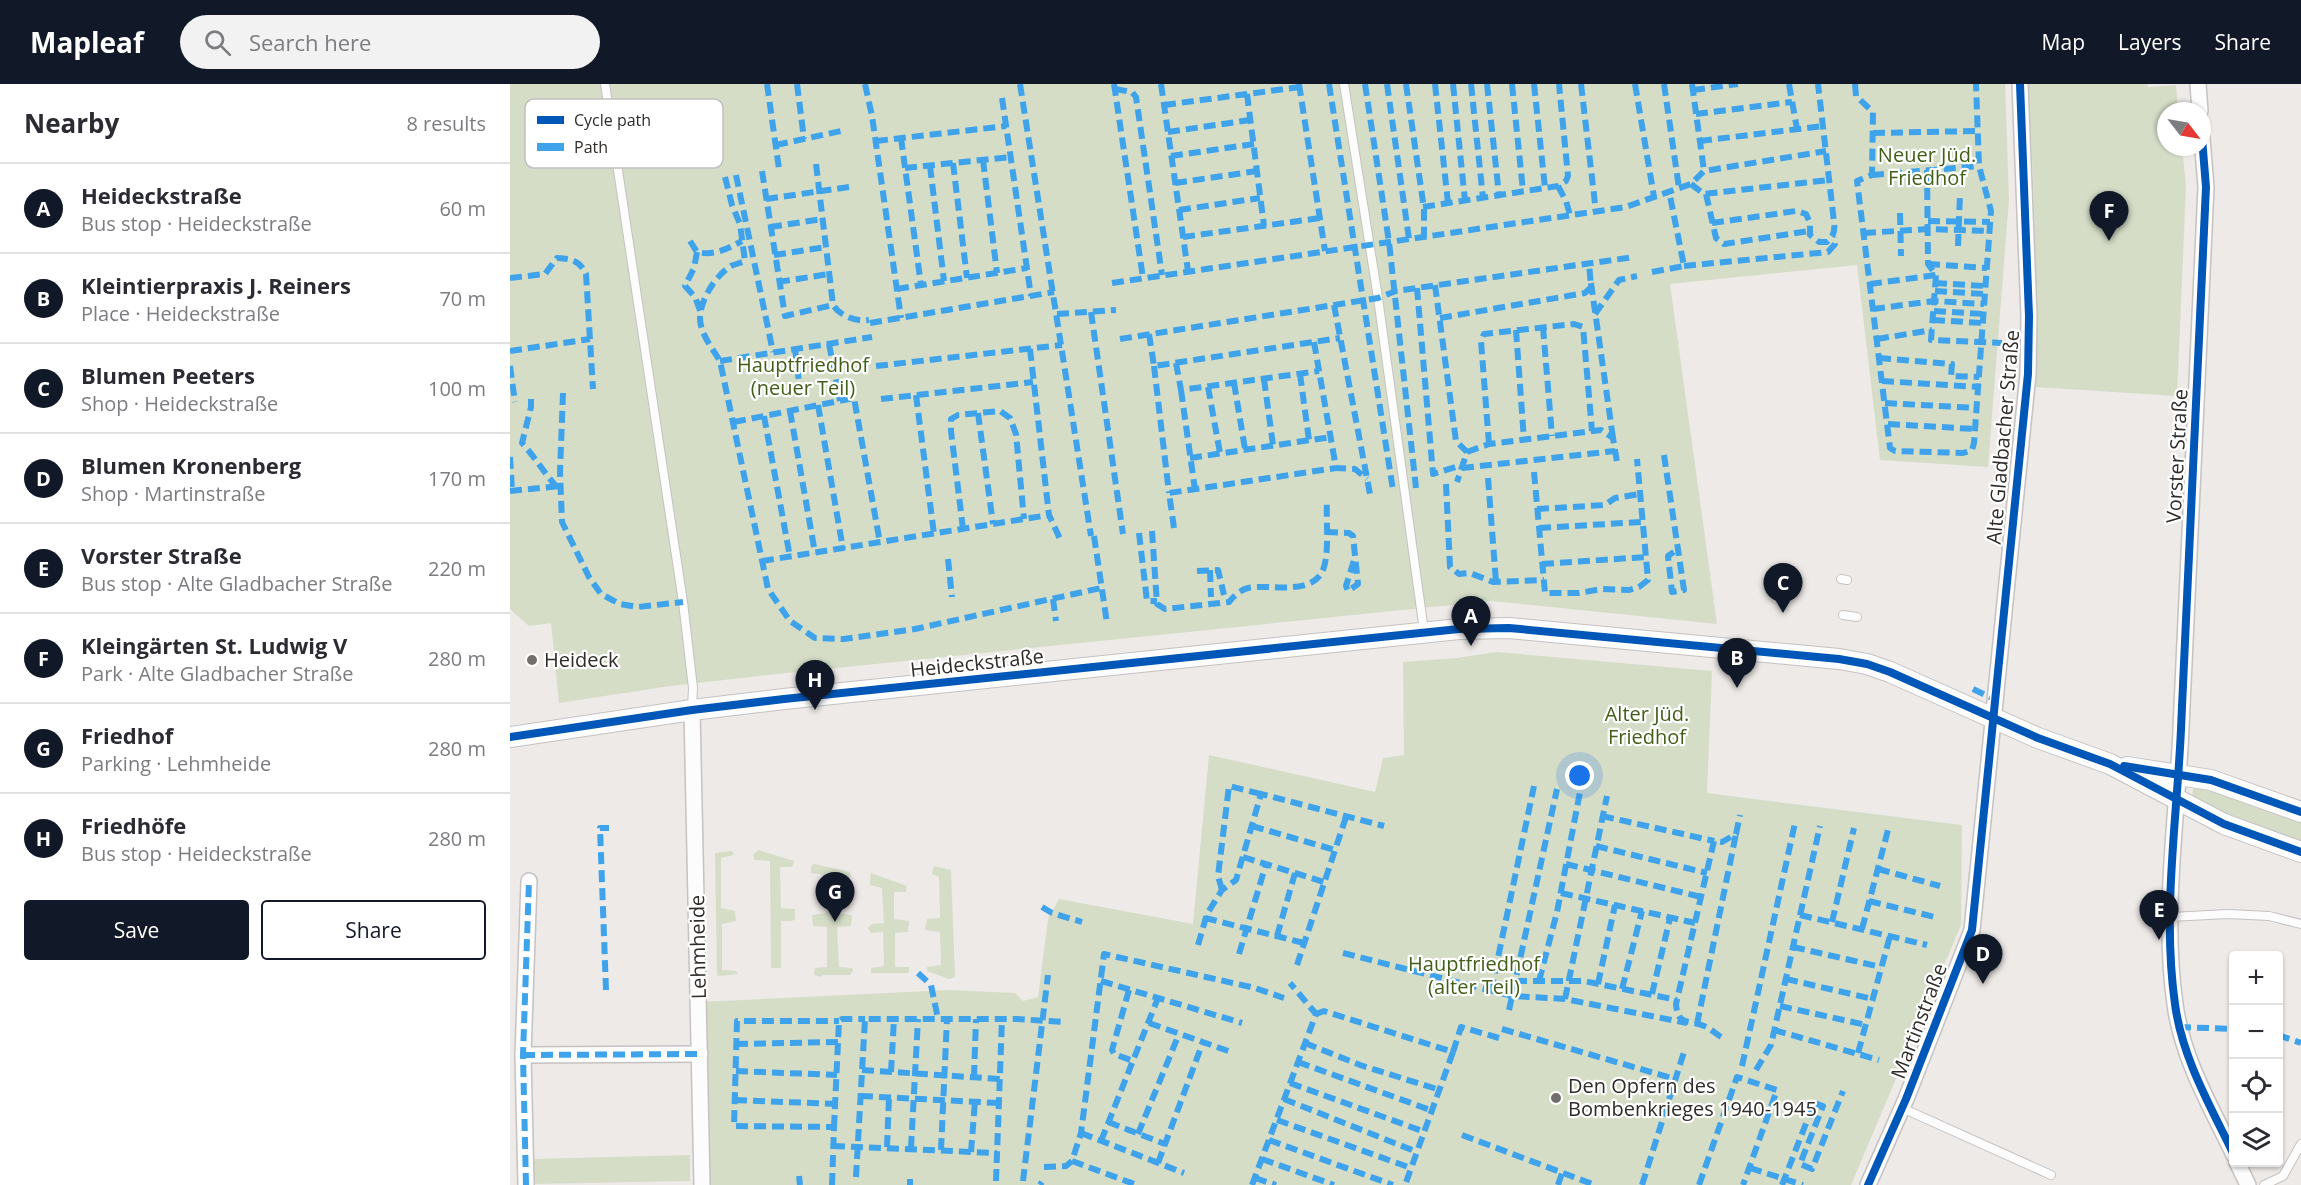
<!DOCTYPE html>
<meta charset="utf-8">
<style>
:root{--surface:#fff;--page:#f2f2f3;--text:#2b2b33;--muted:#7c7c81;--line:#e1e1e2;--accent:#111827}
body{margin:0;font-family:"Open Sans",sans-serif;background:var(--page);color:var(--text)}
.controls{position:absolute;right:18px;bottom:18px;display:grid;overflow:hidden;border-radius:6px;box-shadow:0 2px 4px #0004}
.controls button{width:54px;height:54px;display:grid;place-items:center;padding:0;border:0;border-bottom:2px solid var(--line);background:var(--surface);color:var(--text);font:30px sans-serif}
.compass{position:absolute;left:1647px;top:18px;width:54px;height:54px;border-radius:50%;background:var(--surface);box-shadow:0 2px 4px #0004;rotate:121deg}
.you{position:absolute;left:1070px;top:692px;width:21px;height:21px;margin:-15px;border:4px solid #fff;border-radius:50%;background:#1a73e8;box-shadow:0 0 0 9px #1a73e833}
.badge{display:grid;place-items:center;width:39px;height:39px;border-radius:50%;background:var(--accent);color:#fff;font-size:20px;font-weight:700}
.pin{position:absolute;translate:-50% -50px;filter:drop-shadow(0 2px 3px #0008)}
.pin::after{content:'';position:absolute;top:32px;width:21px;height:18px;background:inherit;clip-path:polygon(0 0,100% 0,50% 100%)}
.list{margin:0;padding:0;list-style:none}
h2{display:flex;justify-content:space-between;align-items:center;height:78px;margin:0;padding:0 24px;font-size:26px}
h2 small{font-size:20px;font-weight:400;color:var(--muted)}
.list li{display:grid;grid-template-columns:39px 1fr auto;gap:18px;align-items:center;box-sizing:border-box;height:90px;padding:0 24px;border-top:2px solid var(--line)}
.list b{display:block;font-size:22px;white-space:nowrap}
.list p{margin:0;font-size:20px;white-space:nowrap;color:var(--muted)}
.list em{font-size:20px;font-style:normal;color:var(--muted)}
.actions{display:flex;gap:12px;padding:18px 24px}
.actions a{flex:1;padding:14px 0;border:2px solid var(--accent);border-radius:6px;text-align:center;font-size:21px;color:var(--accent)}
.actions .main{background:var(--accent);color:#fff}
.icon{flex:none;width:33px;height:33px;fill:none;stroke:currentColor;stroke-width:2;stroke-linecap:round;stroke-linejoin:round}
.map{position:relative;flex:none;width:1791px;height:1101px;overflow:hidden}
header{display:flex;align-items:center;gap:36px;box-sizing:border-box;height:84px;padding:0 30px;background:var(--accent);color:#fff}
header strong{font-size:28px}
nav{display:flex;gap:33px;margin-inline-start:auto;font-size:21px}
.search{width:420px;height:54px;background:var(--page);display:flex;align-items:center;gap:15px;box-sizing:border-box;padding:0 21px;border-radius:33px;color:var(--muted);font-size:22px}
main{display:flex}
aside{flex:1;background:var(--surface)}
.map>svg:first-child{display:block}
</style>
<header>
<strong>Mapleaf</strong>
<div class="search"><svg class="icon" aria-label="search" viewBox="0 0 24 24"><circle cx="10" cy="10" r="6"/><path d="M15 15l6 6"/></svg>Search here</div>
<nav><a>Map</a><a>Layers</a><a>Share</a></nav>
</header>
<main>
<aside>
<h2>Nearby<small>8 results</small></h2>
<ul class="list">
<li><span class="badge">A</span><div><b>Heideckstraße</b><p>Bus stop · Heideckstraße</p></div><em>60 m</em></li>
<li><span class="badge">B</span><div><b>Kleintierpraxis J. Reiners</b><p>Place · Heideckstraße</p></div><em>70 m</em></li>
<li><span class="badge">C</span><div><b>Blumen Peeters</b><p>Shop · Heideckstraße</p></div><em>100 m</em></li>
<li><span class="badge">D</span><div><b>Blumen Kronenberg</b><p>Shop · Martinstraße</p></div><em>170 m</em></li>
<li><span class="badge">E</span><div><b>Vorster Straße</b><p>Bus stop · Alte Gladbacher Straße</p></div><em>220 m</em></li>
<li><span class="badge">F</span><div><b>Kleingärten St. Ludwig V</b><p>Park · Alte Gladbacher Straße</p></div><em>280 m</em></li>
<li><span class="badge">G</span><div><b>Friedhof</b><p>Parking · Lehmheide</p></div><em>280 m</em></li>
<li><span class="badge">H</span><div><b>Friedhöfe</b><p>Bus stop · Heideckstraße</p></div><em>280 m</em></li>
</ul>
<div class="actions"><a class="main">Save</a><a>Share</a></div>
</aside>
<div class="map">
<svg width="1791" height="1101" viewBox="0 0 1791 1101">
<rect width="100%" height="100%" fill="#eeeae8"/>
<!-- green -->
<g fill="#d5ddc7">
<polygon points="0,0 1495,0 1499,115 1478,383 1370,376 1347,181 1160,200 1207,540 981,517 277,589 160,602 49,619 41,539 19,542 0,525"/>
<path d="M 1517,0 L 1637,0 L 1638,3 L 1666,1 L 1668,27 L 1656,27 L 1656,63 L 1672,63 L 1676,102 L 1667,312 L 1524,303 C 1526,202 1526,101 1517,0 Z"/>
<polygon points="987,568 1202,587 1197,709 1452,741 1451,841 1341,1101 192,1101 189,918 439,906 505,909 513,917 528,913 538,835 549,815 683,840 699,671 865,708 873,674 894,671 893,578 947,574"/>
<polygon points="1687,703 1791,734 1791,759 1715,732 1682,713 1683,705"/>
<polygon points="248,766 284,777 282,783 270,783 271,824 285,825 285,835 282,837 271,837 271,884 261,884 260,777 245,776 243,771"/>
<polygon points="222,767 224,771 211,774 211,824 225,827 226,837 212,840 212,886 226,887 228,890 209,892 207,891 205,769"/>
<polygon points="304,780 340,788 341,792 339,795 326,796 327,829 342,831 341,842 327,843 329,883 342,884 343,887 340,891 312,891 312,893 304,891 305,884 317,883 317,843 303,842 302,831 316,829 316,791 301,789 301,783"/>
<polygon points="424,782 441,786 445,893 439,895 417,887 417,883 431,881 430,848 415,846 417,835 430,834 429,793 422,790"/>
<polygon points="361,789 397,802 396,808 384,808 384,835 399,837 398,848 385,849 385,883 399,883 399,888 397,889 361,889 361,884 374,882 373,848 361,849 358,844 362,840 374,839 372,804 360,801"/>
<polygon points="180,1071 180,1097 21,1100 21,1075"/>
</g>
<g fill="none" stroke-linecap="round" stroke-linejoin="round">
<!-- lane casing -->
<g stroke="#c5c2c1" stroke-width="10">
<g id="lane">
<polyline points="95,0 173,518 183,604 182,625"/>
<polyline points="834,0 868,214 914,547"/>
<polyline points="1331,495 1337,496"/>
<polyline points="1333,531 1347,533"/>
<polyline points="1660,833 1718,830 1759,832 1791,840"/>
<polyline points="1392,1024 1541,1091"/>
<polyline points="1754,1101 1773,1092 1791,1060"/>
</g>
</g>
<!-- street casing -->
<g stroke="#c5c2c1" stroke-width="18">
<g id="street">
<polyline points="1688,0 1690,27"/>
<path d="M 1692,54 L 1696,103 C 1688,283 1679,464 1671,645 C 1667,736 1652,829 1665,920 C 1672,974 1701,1023 1724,1071"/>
<polyline points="182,626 192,1101"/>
<polyline points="13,971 190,970"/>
<polyline points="1727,1078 1738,1101"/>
<polyline points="16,1101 13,971 19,797"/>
<polyline points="1358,1101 1396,1015 1462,846 1518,290 1519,232 1510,0"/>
</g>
</g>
<!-- secondary casing -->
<g stroke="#c5c2c1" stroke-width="22">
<g id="secondary">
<polyline points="0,653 182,626 274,615 949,545 999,544 1329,575 1357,580 1380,588 1528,654 1600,680 1714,740 1791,768"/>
<polyline points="1617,683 1701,696 1791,728"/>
</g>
</g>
<!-- lane -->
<use href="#lane" stroke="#fcfcfc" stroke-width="8"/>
<!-- street -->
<use href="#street" stroke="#fcfcfc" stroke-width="15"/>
<!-- secondary -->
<use href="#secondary" stroke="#fcfcfc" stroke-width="20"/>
<!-- quiet -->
<g stroke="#3ea3eb" stroke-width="6" stroke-dasharray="12 6" stroke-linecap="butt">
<polyline points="257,0 269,85"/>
<polyline points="287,0 294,55"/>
<polyline points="355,0 362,32 391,234"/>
<polyline points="510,0 581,452"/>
<polyline points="604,0 633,194"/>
<polyline points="651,0 678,187"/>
<polyline points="789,0 815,167"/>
<polyline points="819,0 883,406"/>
<polyline points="855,0 879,158 906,404"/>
<polyline points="877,0 899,155"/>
<polyline points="896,0 914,125 914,153"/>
<polyline points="925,0 938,119"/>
<polyline points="943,0 955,117"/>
<polyline points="961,0 973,114"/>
<polyline points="977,0 989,111"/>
<polyline points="1002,0 1013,107"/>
<polyline points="1024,0 1035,104"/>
<polyline points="1071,0 1086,128"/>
<polyline points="1125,0 1144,113"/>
<polyline points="1154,0 1169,104"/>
<polyline points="1182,0 1194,87"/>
<polyline points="1279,0 1287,45"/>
<polyline points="1345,0 1346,12 1363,28 1362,91 1347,97 1380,364 1385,367 1453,369 1462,366 1464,359 1481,127 1469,82 1466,0"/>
<polyline points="605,5 622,8 626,13 652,191"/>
<polyline points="1183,6 1228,0"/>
<polyline points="737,10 754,142"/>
<polyline points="492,14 521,212"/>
<polyline points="654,21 790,3"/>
<polyline points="1186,30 1282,18"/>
<polyline points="658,48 740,36"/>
<polyline points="1363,49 1467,47"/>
<polyline points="391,54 411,201"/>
<polyline points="366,57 496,42"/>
<polyline points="1190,57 1313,42"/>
<polyline points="266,61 331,47"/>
<polyline points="661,72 744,60"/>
<polyline points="473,76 487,189"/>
<polyline points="443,79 457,194"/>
<path d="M 306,80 L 323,221 C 330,232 346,238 359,236"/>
<polyline points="420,82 434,197"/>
<polyline points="395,84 501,73"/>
<polyline points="1417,86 1418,180 1426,191 1421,256 1492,259"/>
<polyline points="252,87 275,232 323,221"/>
<polyline points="226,91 263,268"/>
<polyline points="1362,91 1469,82"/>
<path d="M 215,93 L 222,121 L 230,140 L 235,177 C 231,179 225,180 221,182 C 206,191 190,216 190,234 C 190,249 202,264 210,277 L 258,505 L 280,537 L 305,554 L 334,555 L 405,545 L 591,504"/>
<polyline points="665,99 747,87"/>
<polyline points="1181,100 1194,110 1319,96"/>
<polyline points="1048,102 1056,117 1060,131"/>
<polyline points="1196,110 1206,154 1214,160 1299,147"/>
<polyline points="256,115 339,103"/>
<polyline points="913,123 1048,102 1056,97 1058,92 1049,0"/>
<polyline points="669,126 750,114"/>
<polyline points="1390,129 1391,172"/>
<polyline points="1418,137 1480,138"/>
<path d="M 1202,139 L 1286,127 L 1296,130 L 1300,139 L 1300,151 L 1309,158 L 1317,158 C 1324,152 1325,147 1324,138 L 1308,0"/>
<polyline points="260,143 312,135"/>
<polyline points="1354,149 1418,145 1480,147"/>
<polyline points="673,153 810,134"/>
<path d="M 180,157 L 187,168 C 204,172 217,165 232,157"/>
<polyline points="1448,162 1450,110"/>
<polyline points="187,168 184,184 175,202 185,213 191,229"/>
<polyline points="264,171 316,163"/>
<polyline points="1418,180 1477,184"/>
<polyline points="1174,182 1318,168 1325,160 1325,153"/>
<polyline points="1142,188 1174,182 1159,107"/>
<path d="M 0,194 L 35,190 L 47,174 C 62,175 69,176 76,190 L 83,305"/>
<polyline points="268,198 319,190"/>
<polyline points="602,199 1116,123 1181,100 1194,87 1316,67"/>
<polyline points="1081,199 1103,354"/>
<polyline points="1425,199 1475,202"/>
<polyline points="1360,200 1426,191"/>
<polyline points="925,201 946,357 957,368 947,398"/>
<polyline points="907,204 923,390 955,380"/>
<polyline points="387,205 517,184"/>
<polyline points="1425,207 1475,210"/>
<polyline points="824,221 860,410"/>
<polyline points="1363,225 1424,217 1474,220"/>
<polyline points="1424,227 1474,230"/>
<polyline points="581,228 613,450"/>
<polyline points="547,230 606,226"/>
<polyline points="1085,230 1109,196 1127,192"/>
<polyline points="930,234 1075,209 1081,203 1079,179"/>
<polyline points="1423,236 1473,239"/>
<polyline points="360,239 544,208"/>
<polyline points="1033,243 1042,352"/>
<polyline points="1006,246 1014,356"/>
<polyline points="639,250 644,282 830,254"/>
<polyline points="610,255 868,214 886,207 1124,173"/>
<polyline points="1367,255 1422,246"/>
<polyline points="804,258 826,384 845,385 857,395"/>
<polyline points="319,260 330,317"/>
<polyline points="285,265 290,306"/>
<polyline points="520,265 539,431 551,457"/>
<polyline points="0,267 80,255"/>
<polyline points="1369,274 1442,280 1441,292 1469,293"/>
<polyline points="210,277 362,253"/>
<polyline points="666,279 671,306 809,287"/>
<polyline points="0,282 5,318"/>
<polyline points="366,282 552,261"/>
<polyline points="644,282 659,409"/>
<polyline points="790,290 799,356"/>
<polyline points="754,295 763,361"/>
<polyline points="1372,297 1468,303"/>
<polyline points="724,299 735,365"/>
<polyline points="698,303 710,369"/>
<polyline points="671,306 685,406"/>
<polyline points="53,309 50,388 52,438 79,493 91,510 110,520 128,523 173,518"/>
<polyline points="406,311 424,450"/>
<path d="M 21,315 L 21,323 L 12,359 C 25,373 34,389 47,403"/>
<polyline points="371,315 523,298"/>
<polyline points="1375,319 1467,324"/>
<polyline points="308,321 333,465"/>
<polyline points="280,327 305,469"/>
<polyline points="468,329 483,440"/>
<polyline points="254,332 280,473"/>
<polyline points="224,338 344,314 370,459"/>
<polyline points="1378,340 1465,345"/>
<polyline points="979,360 971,257 974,250 1064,240 1073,243 1082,347"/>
<polyline points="957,368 979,360 1091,346 1103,354 1107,378"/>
<polyline points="1154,371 1174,506 1162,508 1158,472 1168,465"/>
<polyline points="0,373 2,406"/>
<polyline points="680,374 821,353"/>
<polyline points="952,384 1105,367"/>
<polyline points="1024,388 1035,509 1069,509 1092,505 1119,506 1129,503 1138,496 1127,375"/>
<polyline points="978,394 986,498"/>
<polyline points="936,400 940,483 949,490 960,489 983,498 1034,496"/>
<polyline points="0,407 51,402"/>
<polyline points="1027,425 1095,421 1105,414 1130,410"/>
<polyline points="664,444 659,409 826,384"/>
<polyline points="1029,444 1132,438"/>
<polyline points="453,445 441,347 441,335 448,331 490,327 500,334 506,350 514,435"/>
<path d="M 642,447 L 647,520 L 655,525 L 719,518 C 724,512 730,506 738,504 C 762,499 808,515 815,479 C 819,460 816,437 817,418"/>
<polyline points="816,448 839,449 843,452 848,500 838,507 836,502 845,473"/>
<polyline points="629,449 637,517 647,517"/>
<polyline points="584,452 597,539"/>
<polyline points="438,475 442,513"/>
<polyline points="252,477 539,431"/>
<polyline points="1032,480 1136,473"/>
<polyline points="700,486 701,513"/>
<polyline points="687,487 708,486 714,511"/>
<polyline points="543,515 546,537"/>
<polyline points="1463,605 1486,616"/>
<polyline points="1092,732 1204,757"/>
<polyline points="742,742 825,766"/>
<polyline points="1086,762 1197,789"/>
<polyline points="733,773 814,798"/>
<polyline points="1056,780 1191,813"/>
<polyline points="1368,785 1430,802"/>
<polyline points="712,806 708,792 719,702 751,710"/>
<polyline points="1051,809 1185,839"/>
<polyline points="1359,817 1425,833"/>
<polyline points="532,823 542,829 572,838"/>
<polyline points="1290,831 1417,861"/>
<polyline points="695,834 794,859"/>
<polyline points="1322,838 1344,744"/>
<polyline points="1352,845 1378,746"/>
<polyline points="767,852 785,789"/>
<polyline points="688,861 697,830 712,806 726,796 751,710 874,742"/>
<polyline points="1283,863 1371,883"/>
<polyline points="833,869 1002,912 1055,915 1177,939"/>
<polyline points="729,870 756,780"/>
<polyline points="787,881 836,733"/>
<polyline points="408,889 421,901 428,935"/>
<polyline points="1276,895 1363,915"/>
<polyline points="591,897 732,939"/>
<polyline points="1005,897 1074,897 1167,916"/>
<polyline points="1029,897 1047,828 1070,708"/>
<polyline points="1088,900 1105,821"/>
<polyline points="1112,905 1132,827"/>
<polyline points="96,906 90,744 99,744"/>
<polyline points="619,906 602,966 604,970 623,977"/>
<polyline points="981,907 1024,702"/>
<polyline points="1142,910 1160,834"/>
<polyline points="1055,915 1097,712"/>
<polyline points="1270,922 1356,941"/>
<polyline points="999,926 1047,705"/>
<polyline points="806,930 814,927 943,968 895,1101"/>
<polyline points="639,939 721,968"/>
<polyline points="1187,940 1226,750"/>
<polyline points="1669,943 1724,945"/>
<polyline points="992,945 1165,995"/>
<polyline points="1264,946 1369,976"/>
<polyline points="1768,951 1791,959"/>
<path d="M 1211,953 C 1206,950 1200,944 1194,942 C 1178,935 1168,943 1166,920 L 1204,757 L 1212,758 L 1226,750 L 1230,731"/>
<polyline points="795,959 850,981 930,1006"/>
<polyline points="226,960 328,958"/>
<polyline points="943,968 951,943 989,954"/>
<polyline points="1348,969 1380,852"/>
<polyline points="13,971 190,970"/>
<polyline points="788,978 923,1027"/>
<polyline points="1232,982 1285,739"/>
<polyline points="352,986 490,995"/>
<polyline points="1246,986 1261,961 1310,742"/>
<polyline points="226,987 327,991"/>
<polyline points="381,988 384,935"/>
<polyline points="464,993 466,935"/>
<polyline points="780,999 915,1048"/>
<polyline points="351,1012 489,1019"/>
<polyline points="774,1015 907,1068"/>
<polyline points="225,1016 326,1020"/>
<polyline points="767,1036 901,1084"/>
<polyline points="598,1038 655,1060"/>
<polyline points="324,1043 329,937 332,935 355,935"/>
<polyline points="571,1049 674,1089"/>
<polyline points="628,1050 669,950"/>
<polyline points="952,1051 1085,1101"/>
<polyline points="759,1056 883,1101"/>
<polyline points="591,1057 648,914"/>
<polyline points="323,1062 487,1069"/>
<polyline points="377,1063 379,1013"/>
<polyline points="401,1064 408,935"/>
<polyline points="431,1066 437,935"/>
<polyline points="461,1068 465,1017"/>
<polyline points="752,1075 824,1101"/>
<polyline points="562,1077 627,1101"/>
<polyline points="648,1079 693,958"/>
<polyline points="534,1083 556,1082 562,1077 571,1049 594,870 745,904 774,914"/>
<polyline points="1240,1084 1293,1101"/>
<polyline points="289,1092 290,1101"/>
<polyline points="346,1093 355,935 507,935 554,938"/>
<polyline points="745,1094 766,1101"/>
<polyline points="486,1097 492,935"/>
<polyline points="513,1097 538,891"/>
<polyline points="16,1101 13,971 19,797"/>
<polyline points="322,1101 324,1043 224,1042 227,937 329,937"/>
<polyline points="400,1101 400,1095"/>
<polyline points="530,1101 532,1098"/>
<polyline points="742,1101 806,930 780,899"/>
<polyline points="1048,1101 1052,1089"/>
<polyline points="1132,1101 1174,968"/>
<polyline points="1189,1101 1227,993 1267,1006 1233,1101"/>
<polyline points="1272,1101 1304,1019 1313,1022 1290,1080 1302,1085 1333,1007"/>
</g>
<!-- cycleway casing -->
<g stroke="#fff" stroke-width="11">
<g id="cycleway">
<path d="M 1692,54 L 1696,103 C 1688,283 1679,464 1671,645 C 1667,736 1652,829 1665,920 C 1672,974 1701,1023 1724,1071"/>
<polyline points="0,653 182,626 274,615 949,545 999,544 1329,575 1357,580 1380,588 1528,654 1600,680 1714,740 1791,768"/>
<polyline points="1614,682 1701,696 1791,728"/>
<polyline points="1358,1101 1396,1015 1462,846 1518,290 1519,232 1510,0"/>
</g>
</g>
<!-- cycleway -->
<use href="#cycleway" stroke="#0057b8" stroke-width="8"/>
</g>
<!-- markers -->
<g fill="#726e6c" stroke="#fff" stroke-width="2">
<circle cx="22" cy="576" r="6"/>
<circle cx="1046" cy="1014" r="6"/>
</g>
<g text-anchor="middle" stroke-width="4.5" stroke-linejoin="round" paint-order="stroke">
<!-- park labels -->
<g font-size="20" fill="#435f17" stroke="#fff">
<text x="1417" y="78">Neuer Jüd.<tspan x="1417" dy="23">Friedhof</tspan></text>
<text x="293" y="288">Hauptfriedhof<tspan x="293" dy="23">(neuer Teil)</tspan></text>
<text x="1137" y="637">Alter Jüd.<tspan x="1137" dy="23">Friedhof</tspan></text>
<text x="964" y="887">Hauptfriedhof<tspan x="964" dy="23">(alter Teil)</tspan></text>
</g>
<!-- street labels -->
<g font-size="20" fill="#2f2c2a" stroke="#fff">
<text transform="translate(1493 353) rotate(-85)" y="7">Alte Gladbacher Straße</text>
<text transform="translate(1667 372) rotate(-87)" y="7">Vorster Straße</text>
<text transform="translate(467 579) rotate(-6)" y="7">Heideckstraße</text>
<text transform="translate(188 863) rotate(-91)" y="7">Lehmheide</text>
<text transform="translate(1409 937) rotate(-69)" y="7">Martinstraße</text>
</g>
<!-- poi labels -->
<g font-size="20" fill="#2f2c2a" stroke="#fff" text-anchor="start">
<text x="34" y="583">Heideck</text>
<text x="1058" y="1009">Den Opfern des<tspan x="1058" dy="23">Bombenkrieges 1940-1945</tspan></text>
</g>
</g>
<!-- legend -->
<rect x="15" y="15" width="198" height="69" rx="9" fill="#fff" stroke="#c1c0bf" stroke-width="1.5"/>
<rect x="27" y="32" width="27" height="8" fill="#0057b8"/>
<rect x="27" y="59" width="27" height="8" fill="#3ea3eb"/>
<g font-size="16" fill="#2f2c2a">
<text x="64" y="42">Cycle path</text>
<text x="64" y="69">Path</text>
</g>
</svg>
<div class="controls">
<button>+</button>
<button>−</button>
<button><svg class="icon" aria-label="locate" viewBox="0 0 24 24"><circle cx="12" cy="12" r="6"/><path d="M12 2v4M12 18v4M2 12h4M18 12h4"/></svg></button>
<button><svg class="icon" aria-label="layers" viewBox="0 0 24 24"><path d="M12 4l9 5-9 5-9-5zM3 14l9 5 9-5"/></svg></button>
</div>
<svg class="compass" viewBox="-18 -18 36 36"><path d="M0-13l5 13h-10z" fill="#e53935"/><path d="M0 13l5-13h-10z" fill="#7c7c81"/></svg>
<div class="you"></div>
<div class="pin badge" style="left:961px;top:562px">A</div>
<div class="pin badge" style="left:1227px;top:604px">B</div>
<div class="pin badge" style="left:1273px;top:529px">C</div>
<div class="pin badge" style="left:1473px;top:900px">D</div>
<div class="pin badge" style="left:1649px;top:856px">E</div>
<div class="pin badge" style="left:1599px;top:157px">F</div>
<div class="pin badge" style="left:325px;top:838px">G</div>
<div class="pin badge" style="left:305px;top:626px">H</div>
</div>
</main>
